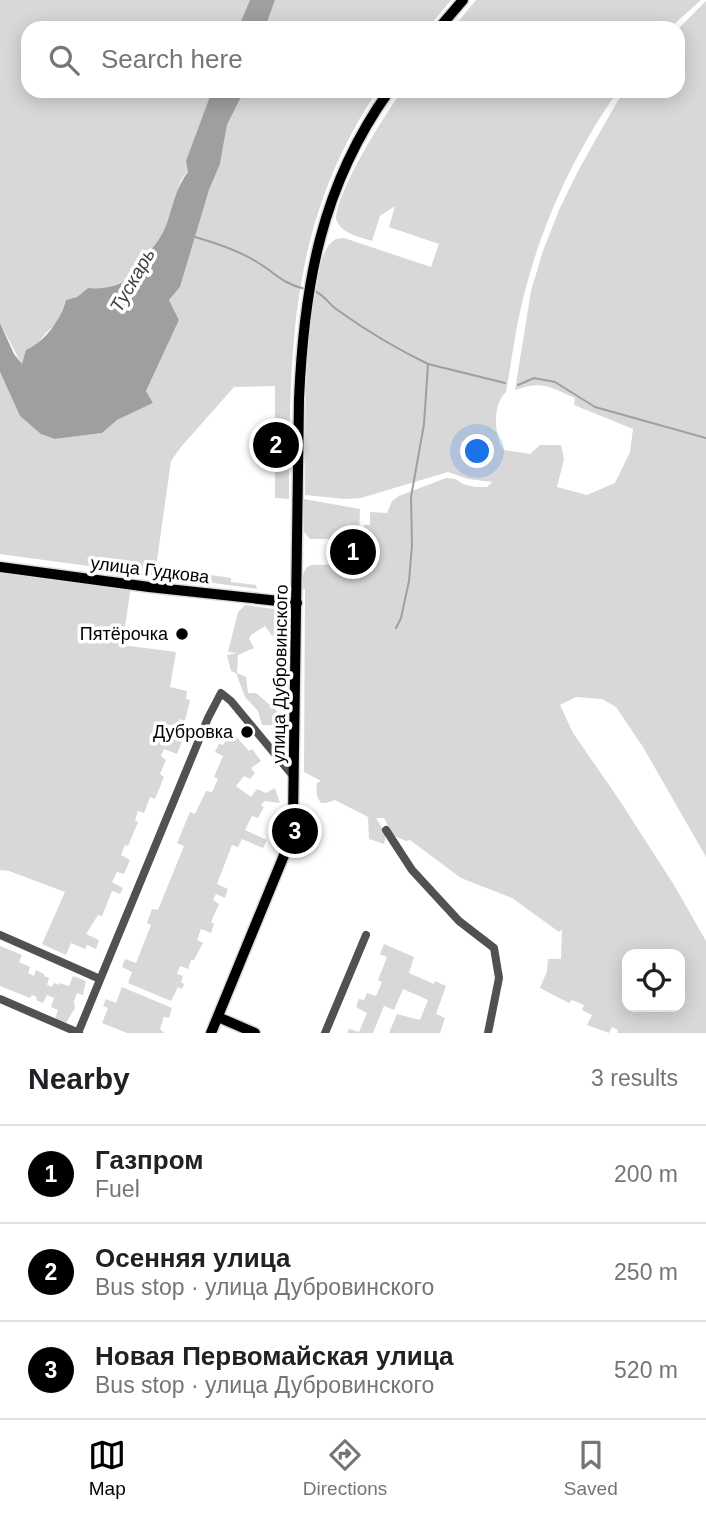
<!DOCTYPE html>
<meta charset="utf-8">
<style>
:root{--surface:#fff;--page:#f2f2f2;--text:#202124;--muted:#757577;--line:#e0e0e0;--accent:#000}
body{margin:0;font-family:Arial,sans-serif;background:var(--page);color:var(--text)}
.controls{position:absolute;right:21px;bottom:21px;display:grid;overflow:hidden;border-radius:14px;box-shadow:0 4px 18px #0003}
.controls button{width:63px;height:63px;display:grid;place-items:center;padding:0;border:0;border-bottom:2px solid var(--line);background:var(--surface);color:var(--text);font:35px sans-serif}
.you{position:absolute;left:478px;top:452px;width:24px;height:24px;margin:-18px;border:5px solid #fff;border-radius:50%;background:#1a73e8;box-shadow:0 0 0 10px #1a73e833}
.badge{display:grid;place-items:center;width:46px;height:46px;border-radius:50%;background:var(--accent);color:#fff;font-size:23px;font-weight:700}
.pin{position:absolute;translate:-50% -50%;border:4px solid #fff;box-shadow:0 2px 7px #0006}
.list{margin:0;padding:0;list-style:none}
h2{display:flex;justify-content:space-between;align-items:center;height:91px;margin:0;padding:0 28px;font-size:30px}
h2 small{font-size:23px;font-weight:400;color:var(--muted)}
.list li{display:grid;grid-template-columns:46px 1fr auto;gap:21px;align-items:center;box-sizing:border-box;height:98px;padding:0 28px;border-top:2px solid var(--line)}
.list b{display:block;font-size:26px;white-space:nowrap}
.list p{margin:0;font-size:23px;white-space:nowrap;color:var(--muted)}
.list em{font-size:23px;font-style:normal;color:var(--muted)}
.icon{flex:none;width:38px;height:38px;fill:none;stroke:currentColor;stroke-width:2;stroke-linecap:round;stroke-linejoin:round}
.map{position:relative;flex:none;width:706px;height:1033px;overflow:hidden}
.search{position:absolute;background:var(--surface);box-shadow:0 4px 18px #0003;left:21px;right:21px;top:21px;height:77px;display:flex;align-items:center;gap:18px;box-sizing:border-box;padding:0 24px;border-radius:21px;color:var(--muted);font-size:26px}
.sheet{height:385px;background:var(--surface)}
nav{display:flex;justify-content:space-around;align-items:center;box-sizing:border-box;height:98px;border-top:2px solid var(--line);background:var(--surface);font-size:19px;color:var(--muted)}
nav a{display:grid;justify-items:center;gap:4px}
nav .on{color:var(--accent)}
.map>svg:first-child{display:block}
</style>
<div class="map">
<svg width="706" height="1033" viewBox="0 0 706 1033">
<rect width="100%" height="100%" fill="#fff"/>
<!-- green -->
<g fill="#d8d8d8" fill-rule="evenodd">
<polygon points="0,0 250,0 238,28 28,28 28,91 212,91 187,161 188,171 181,180 166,227 157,245 145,258 138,271 128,281 101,290 88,288 77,297 66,300 57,323 45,334 22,365 0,323"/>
<polygon points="275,0 451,0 428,28 265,28"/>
<polygon points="476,0 701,0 670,28 453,28"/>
<path d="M 706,1 L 706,857 L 643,747 L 616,707 L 602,699 L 576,697 L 560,705 L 573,733 L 618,798 L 674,885 L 706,941 L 706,1033 L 617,1033 L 618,1030 L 612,1027 L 609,1033 L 587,1025 L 592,1015 L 582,1010 L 584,1005 L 572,1000 L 569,1003 L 540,988 L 547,971 L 548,959 L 561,959 L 562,929 L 559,932 L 512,898 L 461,878 L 410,840 L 406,841 L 392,835 L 384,818 L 376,818 L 386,834 L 384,844 L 369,839 L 368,817 L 335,800 L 326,803 L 321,803 C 316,797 316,791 317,783 L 321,781 L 304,772 L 305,589 L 303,589 C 303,580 301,569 311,565 L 371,564 L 371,539 L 364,536 L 364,525 L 370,525 L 370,512 L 387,513 L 392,501 L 399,496 L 446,478 L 455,479 L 463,484 L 475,487 L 487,487 L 492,482 L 468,479 L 448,472 L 361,498 L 345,499 L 305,495 C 306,423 303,349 318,279 C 320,269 321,257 327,248 C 331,241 336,238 344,238 L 431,267 L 439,244 L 389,227 L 395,206 L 380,216 L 372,241 C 358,236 341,234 336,219 C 337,190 384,116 402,91 L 618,91 C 576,150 543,221 525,291 C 516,324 512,359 506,392 C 492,405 494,436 504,450 L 530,454 L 540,445 L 561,445 L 564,459 L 557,487 L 587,495 L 615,483 L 630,452 L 633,429 L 574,405 L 575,398 C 550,387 543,380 515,390 L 531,291 L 543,251 L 559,210 L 579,169 L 617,102 L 625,91 L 678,91 L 678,29 ZM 627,954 L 680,954 L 680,1007 L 627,1007 Z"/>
<path d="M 244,91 L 377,91 C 289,224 290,347 289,499 L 275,498 L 275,386 L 234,387 L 181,447 L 171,461 L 156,567 L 231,578 L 231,582 L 256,585 L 257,589 L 0,554 L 0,372 L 20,416 L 55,439 L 102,433 L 117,420 L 153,403 L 146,391 L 179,320 L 169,300 L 180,287 L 209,190 L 220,164 L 227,125 Z"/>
<polygon points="304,499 360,509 359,537 355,539 310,539 304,532"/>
<polygon points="0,573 131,587 122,645 176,652 170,687 187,691 186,699 190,700 185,721 179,719 176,731 184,736 177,754 164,749 161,756 166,760 160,774 164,777 155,799 150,797 144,813 138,811 135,820 138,822 128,846 125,845 121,855 130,860 124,874 117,872 112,882 123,888 120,894 112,891 102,916 98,915 86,934 99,940 96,949 87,945 85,949 71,943 66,955 42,944 65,892 9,871 0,870"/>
<polygon points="245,605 280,610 290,621 272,636 265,626 251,635 249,639 254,648 238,655 237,673 246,677 248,693 256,693 285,718 289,731 285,731 281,725 262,725 258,711 245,697 236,673 231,671 227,655 237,653 228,652 238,612"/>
<polygon points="232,732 249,751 252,749 261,761 251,768 255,773 250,779 244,776 236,786 251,797 257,789 266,793 275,788 280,803 264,801 261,806 264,807 258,818 252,816 245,830 267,840 263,848 242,839 238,847 232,845 217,884 228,889 225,898 216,894 213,900 219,904 211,922 214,924 211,933 201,929 197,940 203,943 194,960 191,960 188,969 180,966 177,974 183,976 181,982 184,984 182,989 178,987 171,1001 128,983 132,972 122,967 125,959 136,963 151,925 147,923 152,909 158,910 184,846 177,843 190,812 195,814 206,791 212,792 218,779 214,777 223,756 215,752 219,744 223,745"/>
<polygon points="384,944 414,957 409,973 434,984 435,981 446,986 436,1014 445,1018 440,1033 389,1033 397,1014 420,1020 428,1000 403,989 394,1010 384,1006 373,1033 347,1033 349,1029 359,1032 367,1013 356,1007 359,999 364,1000 367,993 376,996 382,982 378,980 387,957 380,954"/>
<polygon points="0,946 22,955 19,962 30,967 28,973 34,976 36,970 44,974 44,976 49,978 47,985 52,987 54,983 59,985 60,983 69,986 73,976 86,981 83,995 77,993 74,1001 75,1008 66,1023 55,1019 58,1010 51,1007 54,998 47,995 43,1003 36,1000 37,997 32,995 30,998 0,986"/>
<polygon points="122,987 172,1008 169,1018 164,1017 160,1029 164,1033 127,1033 102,1023 108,1008 103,1006 106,999 116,1003"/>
</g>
<!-- water -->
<g fill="#9f9f9f">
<polygon points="250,0 275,0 265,28 238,28"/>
<path d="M 212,91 L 244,91 L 227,125 L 220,164 L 209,190 L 180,287 L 169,300 L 179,320 L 146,391 L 153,403 L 117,420 L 102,433 L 55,439 L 41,434 L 20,416 L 0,372 L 0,323 L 14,354 L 22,364 L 26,350 C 45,342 61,319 66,300 L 77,297 L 88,288 C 105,290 127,285 138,270 C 141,266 143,261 146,256 C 155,245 162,237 167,223 C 173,206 176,187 188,172 L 186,161 Z"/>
</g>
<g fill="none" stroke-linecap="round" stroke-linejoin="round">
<!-- stream -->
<g stroke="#9f9f9f" stroke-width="2">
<path d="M 195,237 C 216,243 238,250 257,262 C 277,274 281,283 305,289"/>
<path d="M 314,291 C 324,294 329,305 339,311 C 367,331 397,349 428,364 L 424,424 L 411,497 L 412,545 L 409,581 L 401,618 L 396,628"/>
<polyline points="428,364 505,383"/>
<polyline points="518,385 534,378 555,382 595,407 706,438"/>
</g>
<!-- major casing -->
<g stroke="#dbdbdb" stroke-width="13">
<g id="major">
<polyline points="439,28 463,0"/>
<polyline points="0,567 149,587 297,603"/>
<polyline points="218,1017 255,1033"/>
<path d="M 211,1033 L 287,848 L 293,820 L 299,399 C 304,285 321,186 389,91"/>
</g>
</g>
<!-- minor -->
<g stroke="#515151" stroke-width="8">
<polyline points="386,830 412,870 459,921 494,948 499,978 488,1033"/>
<polyline points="0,935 100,979"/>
<polyline points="0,999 79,1033"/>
<polyline points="78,1033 208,718 221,693 231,701 294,777"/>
<polyline points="325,1033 366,935"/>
</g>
<!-- major -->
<use href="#major" stroke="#000" stroke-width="10"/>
</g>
<!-- markers -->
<g fill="#000" stroke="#fff" stroke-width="2.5">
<circle cx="182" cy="634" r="7"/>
<circle cx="247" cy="732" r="7"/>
</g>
<g text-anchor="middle" stroke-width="7" stroke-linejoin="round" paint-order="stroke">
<!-- street labels -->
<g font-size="18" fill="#000" stroke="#fff">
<text transform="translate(150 570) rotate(7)" y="6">улица Гудкова</text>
<text transform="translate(280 674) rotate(-89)" y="6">улица Дубровинского</text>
</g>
<!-- poi labels -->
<g font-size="18" fill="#000" stroke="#fff" text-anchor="end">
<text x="168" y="640">Пятёрочка</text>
<text x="233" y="738">Дубровка</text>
</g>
<!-- water labels -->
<g font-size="19" font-style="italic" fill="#404040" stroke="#fff">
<text transform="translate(132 280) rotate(-60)" y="7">Тускарь</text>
</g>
</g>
</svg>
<div class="controls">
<button><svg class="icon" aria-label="locate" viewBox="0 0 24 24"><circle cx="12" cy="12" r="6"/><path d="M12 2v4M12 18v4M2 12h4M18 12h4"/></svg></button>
</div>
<div class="you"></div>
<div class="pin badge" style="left:353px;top:552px">1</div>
<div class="pin badge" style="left:276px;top:445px">2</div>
<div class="pin badge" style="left:295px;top:831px">3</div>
<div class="search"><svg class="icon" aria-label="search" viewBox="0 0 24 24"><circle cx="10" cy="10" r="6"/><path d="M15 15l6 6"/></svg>Search here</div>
</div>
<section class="sheet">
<h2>Nearby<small>3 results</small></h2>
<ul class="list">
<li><span class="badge">1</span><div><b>Газпром</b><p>Fuel</p></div><em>200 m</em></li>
<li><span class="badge">2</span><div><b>Осенняя улица</b><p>Bus stop · улица Дубровинского</p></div><em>250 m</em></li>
<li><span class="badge">3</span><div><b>Новая Первомайская улица</b><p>Bus stop · улица Дубровинского</p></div><em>520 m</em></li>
</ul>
</section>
<nav>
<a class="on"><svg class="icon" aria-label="map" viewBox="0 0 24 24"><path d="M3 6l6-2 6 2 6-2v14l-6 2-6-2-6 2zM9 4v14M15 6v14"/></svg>Map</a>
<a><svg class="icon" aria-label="directions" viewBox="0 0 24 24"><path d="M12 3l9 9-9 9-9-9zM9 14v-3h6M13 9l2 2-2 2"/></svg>Directions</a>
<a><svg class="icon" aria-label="saved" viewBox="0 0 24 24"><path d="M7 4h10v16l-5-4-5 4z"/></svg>Saved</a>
</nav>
